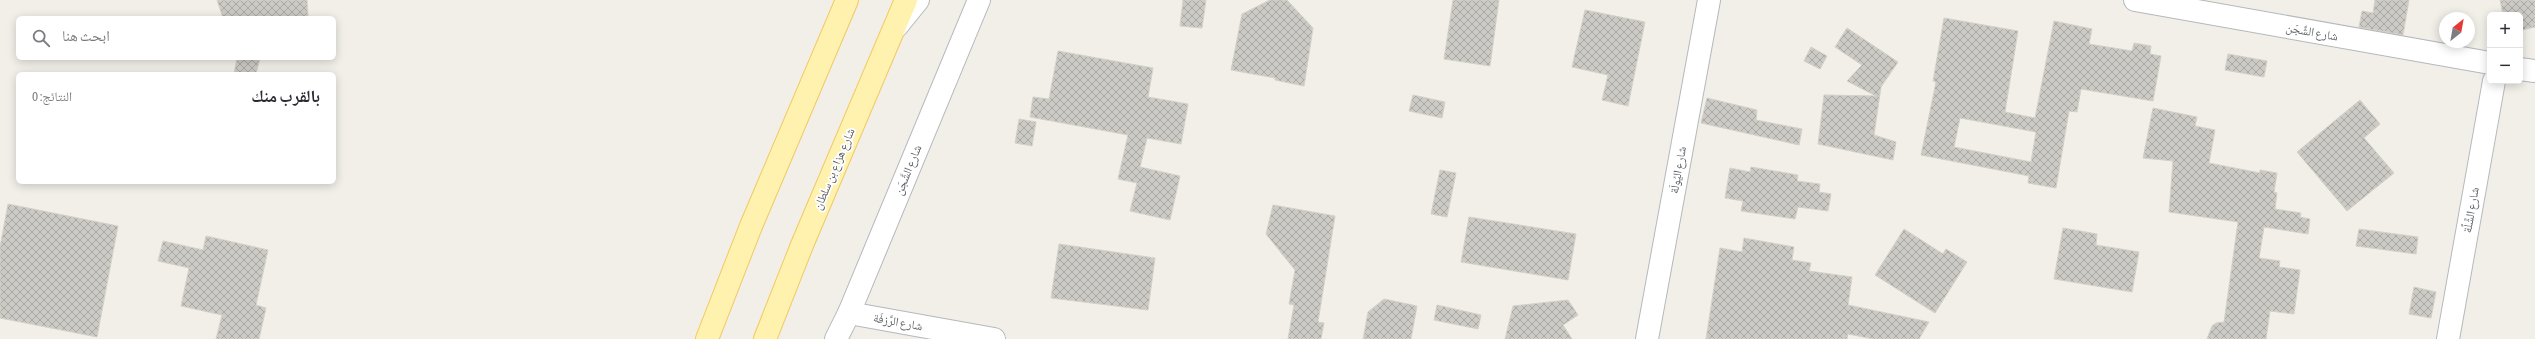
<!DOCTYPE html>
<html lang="ar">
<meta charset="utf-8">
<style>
:root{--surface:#fff;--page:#f2f2f3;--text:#2b2b33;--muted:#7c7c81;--line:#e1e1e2}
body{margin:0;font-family:"Asap Condensed","Noto Naskh Arabic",sans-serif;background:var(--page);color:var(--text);direction:rtl}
.controls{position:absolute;right:12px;top:12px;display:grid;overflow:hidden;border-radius:6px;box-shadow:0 2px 10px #0003}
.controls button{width:36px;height:36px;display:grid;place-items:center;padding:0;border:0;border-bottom:1px solid var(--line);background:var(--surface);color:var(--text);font:20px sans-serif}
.compass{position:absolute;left:2439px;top:12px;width:36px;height:36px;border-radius:50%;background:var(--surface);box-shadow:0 2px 10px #0003;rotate:31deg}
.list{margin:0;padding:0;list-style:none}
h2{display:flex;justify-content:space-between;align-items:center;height:52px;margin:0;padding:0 16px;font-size:17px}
h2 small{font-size:13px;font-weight:400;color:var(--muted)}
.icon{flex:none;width:22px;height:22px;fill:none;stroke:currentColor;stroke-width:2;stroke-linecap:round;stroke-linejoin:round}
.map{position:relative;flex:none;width:2535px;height:339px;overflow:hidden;direction:ltr}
.search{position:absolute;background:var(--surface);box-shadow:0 2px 10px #0003;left:16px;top:16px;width:320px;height:44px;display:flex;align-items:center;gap:10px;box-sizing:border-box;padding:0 14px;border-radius:6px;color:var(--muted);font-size:15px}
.panel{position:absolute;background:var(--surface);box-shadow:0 2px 10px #0003;left:16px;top:72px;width:320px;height:112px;border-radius:6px;direction:rtl}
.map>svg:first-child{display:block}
</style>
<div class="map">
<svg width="2535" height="339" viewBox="0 0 2535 339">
<defs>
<pattern id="building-cross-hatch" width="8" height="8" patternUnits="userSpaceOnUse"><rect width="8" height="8" fill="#cccac5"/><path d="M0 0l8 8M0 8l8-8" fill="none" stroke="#a9a8a4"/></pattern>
</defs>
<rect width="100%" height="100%" fill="#f1efe8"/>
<!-- building -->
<g fill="url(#building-cross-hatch)" stroke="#d6d1c6" fill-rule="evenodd">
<polygon points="217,0 307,0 308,16 284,18 223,18"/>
<polygon points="1183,0 1206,0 1202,28 1180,26"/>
<polygon points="1270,0 1287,0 1313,28 1304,86 1275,80 1275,78 1231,70 1242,14"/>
<polygon points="1453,0 1499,0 1490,66 1444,59"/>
<polygon points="2375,0 2409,0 2403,35 2359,27 2362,11 2373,13"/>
<polygon points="2500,0 2535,0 2535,27 2522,30 2520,15 2503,15"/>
<polygon points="1585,10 1645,22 1628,106 1602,100 1608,75 1572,67"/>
<path d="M 1944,18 L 2018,31 L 2005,112 L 2035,118 L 2054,21 L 2092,29 L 2089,44 L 2132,51 L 2134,43 L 2151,46 L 2150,54 L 2161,56 L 2153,101 L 2081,89 L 2077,112 L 2069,111 L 2056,188 L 2028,183 L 2029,176 L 1921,155 L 1936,82 L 1933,81 ZM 1960,118 L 2036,132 L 2031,162 L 1954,147 Z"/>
<polygon points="1847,28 1898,62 1881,87 1874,135 1896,142 1893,160 1818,144 1824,95 1876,96 1847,81 1862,65 1835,47"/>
<polygon points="1811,47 1827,56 1820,69 1804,61"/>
<polygon points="1058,51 1153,68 1148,97 1188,104 1181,144 1147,138 1140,167 1180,176 1170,220 1130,211 1137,183 1118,179 1128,135 1030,117 1033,97 1049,99"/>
<polygon points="2228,54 2267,61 2264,77 2225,70"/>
<polygon points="237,58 260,58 256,74 234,74"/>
<polygon points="1413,95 1445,102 1442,118 1409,111"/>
<polygon points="1707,98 1757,110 1756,120 1802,129 1799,145 1701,123"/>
<polygon points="2360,100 2380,124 2364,138 2394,173 2347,211 2297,152"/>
<polygon points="2153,108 2197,117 2195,126 2215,130 2209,163 2260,173 2260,170 2277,173 2274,192 2277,193 2275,209 2301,213 2300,217 2310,219 2308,234 2264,227 2259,258 2280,261 2279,267 2300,270 2294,314 2270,311 2266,339 2207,339 2212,326 2216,323 2224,322 2238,222 2169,212 2173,161 2143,158"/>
<polygon points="1019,119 1036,122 1032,146 1015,143"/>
<polygon points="1751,167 1798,175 1797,181 1820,184 1819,192 1831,194 1828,211 1798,207 1795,219 1741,211 1743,201 1725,198 1730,168 1750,172"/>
<polygon points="1440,170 1456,173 1447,217 1431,214"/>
<polygon points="8,204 118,226 97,337 0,318 0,247"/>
<polygon points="1273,205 1335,216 1318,322 1324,323 1321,339 1288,339 1294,305 1289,304 1295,270 1266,234"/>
<polygon points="1469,217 1576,234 1568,280 1461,262"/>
<polygon points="2063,228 2097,234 2096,245 2139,252 2132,292 2054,279"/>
<polygon points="1904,229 1943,254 1946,249 1967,262 1935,313 1875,275"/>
<polygon points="2359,229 2418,237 2416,254 2356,246"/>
<polygon points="206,236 268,250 256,305 266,308 259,339 216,339 222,315 181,306 189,268 158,261 163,241 203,250"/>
<polygon points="1744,238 1794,247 1792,260 1811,263 1809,271 1852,277 1848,305 1929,322 1919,339 1873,339 1848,334 1847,339 1706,339 1720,248 1742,252"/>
<polygon points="1059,244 1155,258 1148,310 1051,298"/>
<polygon points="2414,287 2436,292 2431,318 2409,314"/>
<polygon points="1384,299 1417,306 1411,339 1363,339 1368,312"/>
<polygon points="1568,300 1578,315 1563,325 1572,339 1505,339 1513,306"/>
<polygon points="1437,305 1481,315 1478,329 1434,320"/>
</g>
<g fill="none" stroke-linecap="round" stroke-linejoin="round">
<!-- minor casing -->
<g stroke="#b5b8bc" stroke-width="24">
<g id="minor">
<polyline points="2135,0 2490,63"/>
<polyline points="897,26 918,0"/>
<polyline points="2520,69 2535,71"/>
<polyline points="849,313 994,339"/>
<polyline points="836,339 849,313 979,0"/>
<polyline points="1647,339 1709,0"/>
<polyline points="2448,339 2494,81"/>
</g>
</g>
<!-- major casing -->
<g stroke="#f2c960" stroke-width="24">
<g id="major">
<polyline points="707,339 751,226 847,0"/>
<polyline points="765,339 802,245 906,0"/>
</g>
</g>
<!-- minor -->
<use href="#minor" stroke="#fff" stroke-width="22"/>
<!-- major -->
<use href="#major" stroke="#fff2af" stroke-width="22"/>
</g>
<g text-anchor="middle" stroke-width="3.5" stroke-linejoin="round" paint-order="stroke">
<!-- street labels -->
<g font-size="12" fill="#5f6368" stroke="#fff">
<text transform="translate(2312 32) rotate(10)" y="4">شارع الشَّجَن</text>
<text transform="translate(834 169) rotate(-67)" y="4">شارع هزاع بن سلطان</text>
<text transform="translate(908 170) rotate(-68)" y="4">شارع الشَّجَن</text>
<text transform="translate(1678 170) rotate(-80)" y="4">شارع اليُولَة</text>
<text transform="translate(2471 210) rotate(-80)" y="4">شارع الشَّلَّة</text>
<text transform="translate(898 322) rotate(10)" y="4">شارع الرَّزفَة</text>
</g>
</g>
</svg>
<div class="controls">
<button>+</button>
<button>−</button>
</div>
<svg class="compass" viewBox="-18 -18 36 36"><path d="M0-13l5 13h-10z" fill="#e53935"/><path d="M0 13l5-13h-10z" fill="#7c7c81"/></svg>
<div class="search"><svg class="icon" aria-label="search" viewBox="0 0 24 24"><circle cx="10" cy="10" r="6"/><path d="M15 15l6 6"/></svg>ابحث هنا</div>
<section class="panel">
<h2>بالقرب منك<small>النتائج: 0</small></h2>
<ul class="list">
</ul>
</section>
</div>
